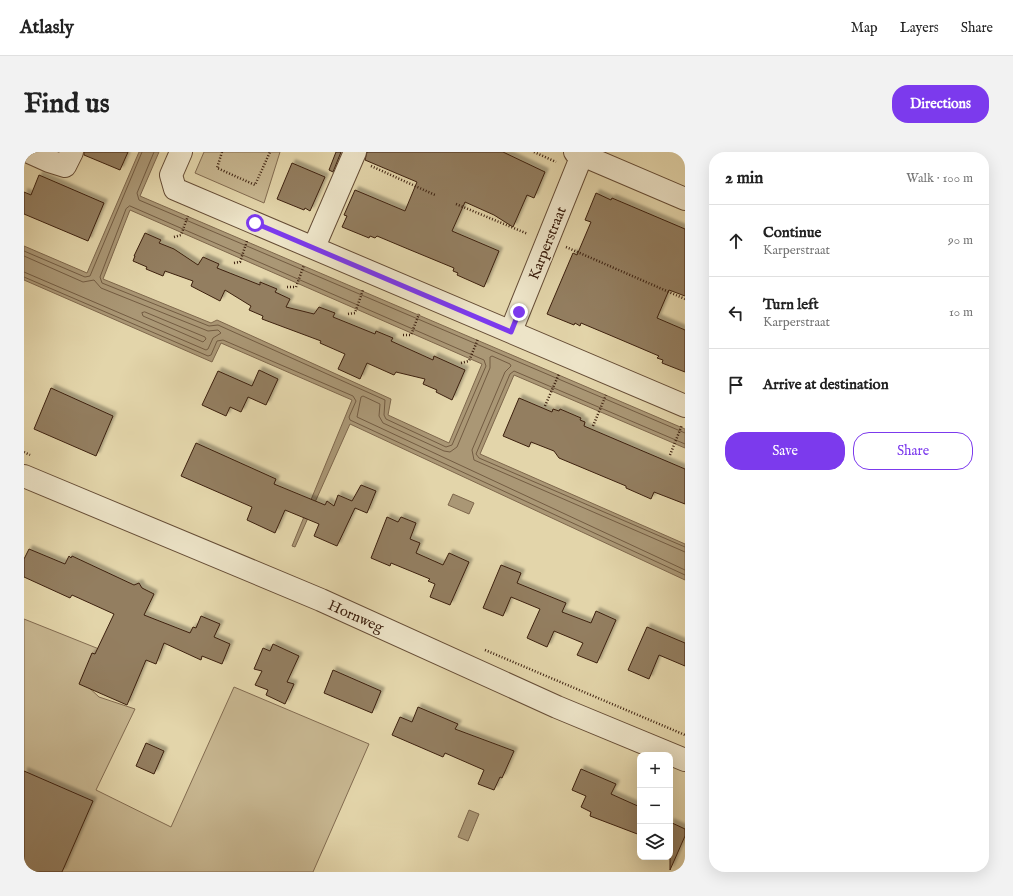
<!DOCTYPE html>
<meta charset="utf-8">
<style>
:root{--surface:#fff;--page:#f2f2f2;--text:#222;--muted:#767676;--line:#e0e0e0;--accent:#7c3aed}
body{margin:0;font-family:"IM FELL English",serif;background:var(--page);color:var(--text)}
.controls{position:absolute;right:12px;bottom:12px;display:grid;overflow:hidden;border-radius:8px;box-shadow:0 4px 16px #0002}
.controls button{width:36px;height:36px;display:grid;place-items:center;padding:0;border:0;border-bottom:1px solid var(--line);background:var(--surface);color:var(--text);font:20px sans-serif}
.stop{position:absolute;width:12px;height:12px;margin:-9px;border:3px solid #7c3aed;border-radius:50%;background:#fff}
.stop.end{background:#7c3aed;border-color:#fff;box-shadow:0 1px 4px #0008}
.list{margin:0;padding:0;list-style:none}
h2{display:flex;justify-content:space-between;align-items:center;height:52px;margin:0;padding:0 16px;font-size:17px}
h2 small{font-size:13px;font-weight:400;color:var(--muted)}
.list li{display:grid;grid-template-columns:26px 1fr auto;gap:12px;align-items:center;box-sizing:border-box;height:72px;padding:0 16px;border-top:1px solid var(--line)}
.list b{display:block;font-size:15px;white-space:nowrap}
.list p{margin:0;font-size:13px;white-space:nowrap;color:var(--muted)}
.list em{font-size:13px;font-style:normal;color:var(--muted)}
.actions{display:flex;gap:8px;padding:12px 16px}
.actions a{flex:1;padding:9px 0;border:1px solid var(--accent);border-radius:16px;text-align:center;font-size:14px;color:var(--accent)}
.actions .main{background:var(--accent);color:#fff}
.icon{flex:none;width:22px;height:22px;fill:none;stroke:currentColor;stroke-width:2;stroke-linecap:round;stroke-linejoin:round}
.map{position:relative;flex:none;width:661px;height:720px;overflow:hidden;border-radius:16px}
header{display:flex;align-items:center;gap:24px;box-sizing:border-box;height:56px;padding:0 20px;background:var(--surface);border-bottom:1px solid var(--line)}
header strong{font-size:19px}
nav{display:flex;gap:22px;margin-inline-start:auto;font-size:14px}
.intro{display:flex;align-items:center;justify-content:space-between;box-sizing:border-box;height:96px;padding:0 24px}
h1{margin:0;font-size:28px}
.button{padding:10px 18px;border-radius:16px;background:var(--accent);color:#fff;font-size:14px;font-weight:700}
main{display:flex;gap:24px;padding:0 24px}
aside{flex:1;background:var(--surface);border-radius:16px;box-shadow:0 4px 16px #0002}
.map>svg:first-child{display:block}
</style>
<header>
<strong>Atlasly</strong>
<nav><a>Map</a><a>Layers</a><a>Share</a></nav>
</header>
<div class="intro"><h1>Find us</h1><a class="button">Directions</a></div>
<main>
<div class="map">
<svg width="661" height="720" viewBox="0 0 661 720">
<defs>
<filter id="shadow"><feDropShadow dx="3.5" dy="-3.5" stdDeviation="1" flood-color="#0004"/></filter>
</defs>
<rect width="100%" height="100%" fill="#e3d5aa"/>
<filter id="stains"><feTurbulence type="fractalNoise" baseFrequency=".005" numOctaves="4"/><feColorMatrix values="0 0 0 0 .2 0 0 0 0 .09 0 0 0 0 .02 0 0 0 .5 -.17"/></filter>
<radialGradient id="worn" r=".72"><stop offset=".6" stop-color="#630" stop-opacity="0"/><stop offset="1" stop-color="#630" stop-opacity=".3"/></radialGradient>
<!-- green -->
<g fill="#c7b690" stroke="#826b50">
<polygon points="180,0 256,0 240,51 171,21"/>
<polygon points="0,467 75,497 61,532 75,545 111,557 72,638 147,675 210,535 345,592 289,720 36,720 0,624"/>
</g>
<!-- water -->
<g fill="#aa9775" stroke="#7e674c" fill-rule="evenodd">
<path d="M 115,0 L 135,0 L 116,44 L 661,277 L 661,296 L 490,223 L 456,302 L 661,392 L 661,428 L 326,272 L 271,395 L 268,394 L 328,248 L 197,191 L 188,210 L 0,128 L 0,94 L 63,121 ZM 106,58 L 458,212 L 425,291 L 364,263 L 367,247 L 193,168 L 187,171 L 79,127 Z"/>
<polygon points="429,342 450,351 445,362 424,353"/>
<polygon points="445,658 455,662 444,689 434,685"/>
</g>
<g fill="none" stroke-linecap="round" stroke-linejoin="round">
<!-- shore -->
<g stroke="#735c42" stroke-width="1">
<polyline points="130,0 113,41 115,48 661,281"/>
<polygon points="106,54 460,208 462,214 428,293 422,295 362,267 360,263 361,248 194,173 185,174 78,131 76,125 102,57"/>
<polyline points="0,99 61,125 66,124 118,0"/>
<polyline points="0,104 59,130 70,128 77,136 184,179 194,178 197,181 189,186 184,197 182,198 0,120"/>
<polyline points="0,125 184,204 187,203 193,189 199,188 329,244 332,249 325,265 326,268 661,423"/>
<polygon points="121,160 181,185 182,187 179,190 119,164 118,161"/>
<polyline points="661,292 490,219 486,222 452,302 455,306 661,395"/>
<polyline points="661,400 450,308 448,298 481,220 487,214 486,212 468,204 466,205 466,216 433,295 426,300 420,299 359,271 355,264 356,252 339,244 337,245 333,265 661,418"/>
</g>
</g>
<!-- building -->
<g fill="#937e60" stroke="#3c200f" filter="url(#shadow)">
<polygon points="60,0 104,0 96,18 60,3"/>
<polygon points="312,0 317,0 309,20 305,18"/>
<polygon points="343,0 479,0 521,20 510,46 503,43 489,75 470,63 441,50 428,79 475,99 460,135 433,123 434,121 429,119 430,116 384,97 353,84 351,86 346,84 345,86 318,75 323,64 320,63 331,38 381,59 393,30 341,8"/>
<polygon points="268,11 301,25 286,59 281,56 280,58 253,47"/>
<polygon points="15,23 80,51 64,89 0,62 0,40 7,43"/>
<polygon points="572,41 587,48 588,46 661,77 661,144 645,138 633,166 661,178 661,220 638,211 639,208 633,206 635,204 588,184 557,171 556,174 551,171 550,173 523,162 549,101 553,103 567,70 561,68"/>
<polygon points="121,81 137,88 135,91 150,97 174,113 179,105 195,112 193,116 236,133 236,130 253,137 251,140 266,147 262,155 290,162 295,155 311,161 309,165 351,182 352,179 369,186 367,189 409,208 410,204 441,218 428,248 412,240 413,238 399,232 401,227 372,220 370,223 343,211 336,227 314,217 321,202 296,191 297,189 238,167 239,164 225,158 227,154 201,138 196,149 167,134 169,129 141,119 139,124 122,117 123,115 109,109 111,104 110,104"/>
<polygon points="235,218 254,227 242,253 224,245 217,260 206,255 202,264 178,253 194,219 228,234"/>
<polygon points="27,236 89,264 72,304 10,277"/>
<polygon points="495,246 528,260 529,257 535,259 536,257 557,266 556,268 561,270 560,274 661,317 661,352 630,340 627,347 602,336 602,334 535,306 530,299 507,290 505,295 479,284"/>
<polygon points="172,291 252,327 250,332 301,353 303,349 310,354 314,343 328,349 337,333 352,339 343,361 331,356 313,394 290,384 295,372 261,358 251,381 223,368 228,355 157,324"/>
<polygon points="363,365 374,370 377,365 392,371 386,387 396,391 392,401 419,413 425,401 445,410 426,453 406,445 411,432 404,429 406,427 367,411 366,414 347,406"/>
<polygon points="5,397 41,412 45,404 47,406 48,404 110,433 115,431 118,436 130,442 120,463 166,481 169,475 172,476 177,464 196,472 190,485 206,492 198,512 178,504 177,508 140,491 132,512 122,508 103,553 55,532 68,501 71,502 90,462 48,443 46,446 0,425 0,407"/>
<polygon points="477,413 497,421 493,431 542,451 538,460 567,471 572,459 592,468 573,511 553,503 559,491 530,479 523,495 503,486 516,457 487,445 479,464 459,456"/>
<polygon points="623,475 661,491 661,514 635,503 625,527 604,518"/>
<polygon points="249,492 275,504 263,530 270,532 261,552 242,543 244,538 231,533 238,519 230,517 239,496 246,499"/>
<polygon points="309,518 357,539 348,561 300,541"/>
<polygon points="394,555 434,572 431,577 490,599 478,626 476,625 470,638 454,632 460,618 421,601 419,605 368,583 376,565 388,570"/>
<polygon points="122,591 140,599 130,622 112,614"/>
<polygon points="557,617 592,632 587,642 616,655 616,683 566,664 567,660 557,655 562,644 548,638"/>
<polygon points="0,619 69,649 38,720 0,720"/>
<polygon points="646,670 661,677 661,684 646,718"/>
</g>
<g fill="none" stroke-linecap="round" stroke-linejoin="round">
<!-- minor casing -->
<g stroke="#664d36" stroke-width="24">
<g id="minor">
<polyline points="5,0 25,9 41,14 48,0"/>
<polyline points="157,0 147,23 151,37 661,254"/>
<polyline points="551,0 661,47"/>
<polyline points="290,95 331,0"/>
<polyline points="487,179 558,3"/>
<polyline points="0,324 297,448 533,555 661,608"/>
</g>
</g>
<!-- path -->
<g stroke="#3c200f" stroke-width="2.5" stroke-dasharray="1 2" stroke-linecap="butt">
<polyline points="198,0 193,16 231,33 246,0"/>
<polyline points="510,0 532,10"/>
<polyline points="347,14 411,43"/>
<polyline points="432,52 504,82"/>
<polyline points="150,85 157,83 164,64"/>
<polyline points="542,95 661,147"/>
<polyline points="210,111 216,110 223,89"/>
<polyline points="263,135 272,135 280,113"/>
<polyline points="324,162 331,161 339,138"/>
<polyline points="379,183 387,183 395,162"/>
<polyline points="437,211 445,209 454,187"/>
<polyline points="521,254 535,222"/>
<polyline points="569,274 582,243"/>
<polyline points="0,300 6,303"/>
<polyline points="646,303 658,273"/>
<polyline points="461,498 661,583"/>
</g>
<!-- minor -->
<use href="#minor" stroke="#ede4c8" stroke-width="22"/>
</g>
<g fill="none" stroke-linecap="round" stroke-linejoin="round">
<!-- route -->
<polyline stroke="#7c3aed" stroke-width="5" points="231,71 487,180 495,160"/>
</g>
<g text-anchor="middle" stroke-width="3" stroke-linejoin="round" paint-order="stroke">
<!-- street labels -->
<g font-size="15" fill="#3c200f" stroke="#ede4c8">
<text transform="translate(523 91) rotate(-68)" y="5">Karperstraat</text>
<text transform="translate(332 464) rotate(24)" y="5">Hornweg</text>
</g>
</g>
<rect width="100%" height="100%" filter="url(#stains)"/>
<rect width="100%" height="100%" fill="url(#worn)"/>
</svg>
<div class="controls">
<button>+</button>
<button>−</button>
<button><svg class="icon" aria-label="layers" viewBox="0 0 24 24"><path d="M12 4l9 5-9 5-9-5zM3 14l9 5 9-5"/></svg></button>
</div>
<div class="stop" style="left:231px;top:71px"></div>
<div class="stop end" style="left:495px;top:160px"></div>
</div>
<aside>
<h2>2 min<small>Walk · 100 m</small></h2>
<ul class="list">
<li><svg class="icon" aria-label="ahead" viewBox="0 0 24 24"><path d="M12 20V5M6 11l6-6 6 6"/></svg><div><b>Continue</b><p>Karperstraat</p></div><em>90 m</em></li>
<li><svg class="icon" aria-label="left" viewBox="0 0 24 24"><path d="M17 20v-9H6M10 6l-5 5 5 5"/></svg><div><b>Turn left</b><p>Karperstraat</p></div><em>10 m</em></li>
<li><svg class="icon" aria-label="arrive" viewBox="0 0 24 24"><path d="M6 21V4h12l-3 4 3 4H6"/></svg><div><b>Arrive at destination</b></div></li>
</ul>
<div class="actions"><a class="main">Save</a><a>Share</a></div>
</aside>
</main>
